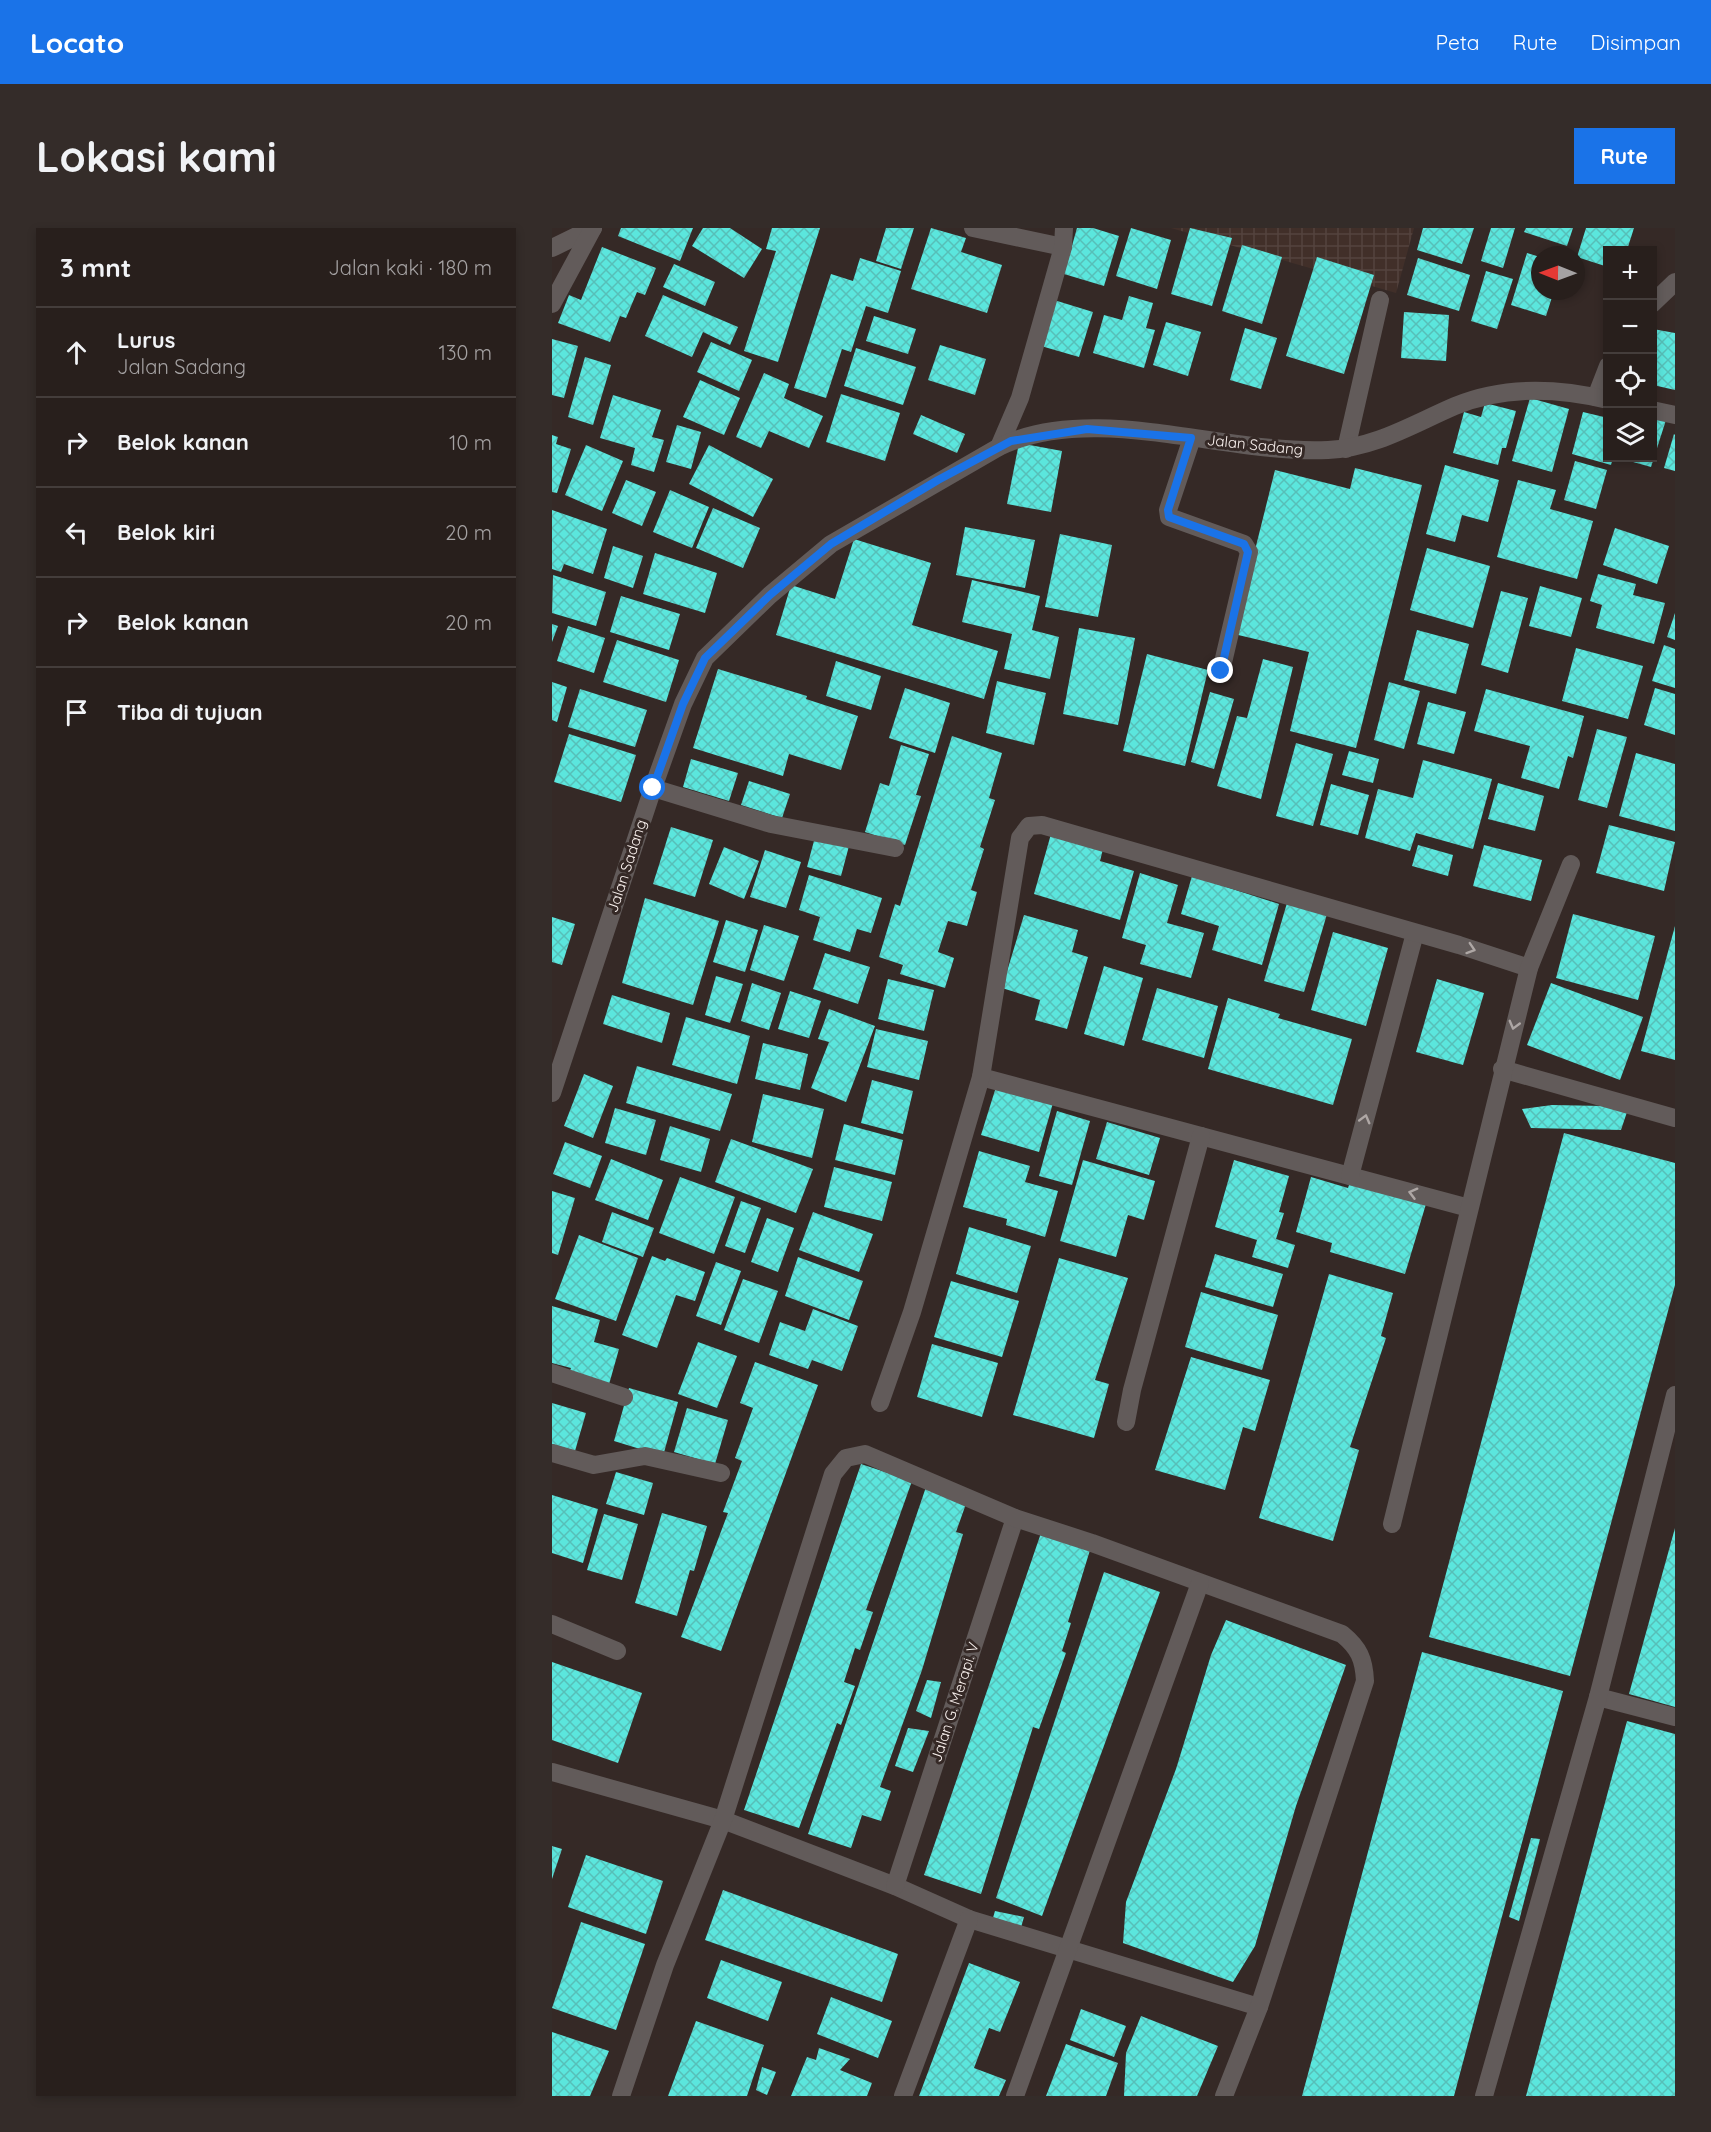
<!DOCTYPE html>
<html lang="id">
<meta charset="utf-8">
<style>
:root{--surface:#281f1c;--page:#342c29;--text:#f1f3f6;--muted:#a5a2a3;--line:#443d3b;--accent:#1a73e8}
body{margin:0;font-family:Quicksand,sans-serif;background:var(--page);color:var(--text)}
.controls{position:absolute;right:18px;top:18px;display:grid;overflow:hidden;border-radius:0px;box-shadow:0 3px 9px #0003}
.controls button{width:54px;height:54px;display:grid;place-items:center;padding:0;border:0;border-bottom:2px solid var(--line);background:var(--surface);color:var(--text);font:30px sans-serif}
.compass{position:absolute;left:979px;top:18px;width:54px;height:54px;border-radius:50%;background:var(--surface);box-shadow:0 3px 9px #0003;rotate:271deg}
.stop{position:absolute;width:18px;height:18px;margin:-14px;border:4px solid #1a73e8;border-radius:50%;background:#fff}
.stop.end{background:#1a73e8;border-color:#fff;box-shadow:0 2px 6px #0008}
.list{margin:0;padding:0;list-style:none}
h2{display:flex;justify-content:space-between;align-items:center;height:78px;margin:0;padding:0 24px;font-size:26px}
h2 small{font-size:20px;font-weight:400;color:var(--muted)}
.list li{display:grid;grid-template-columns:39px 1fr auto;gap:18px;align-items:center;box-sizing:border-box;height:90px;padding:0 24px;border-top:2px solid var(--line)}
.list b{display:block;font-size:22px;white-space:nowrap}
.list p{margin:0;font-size:20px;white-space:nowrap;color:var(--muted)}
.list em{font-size:20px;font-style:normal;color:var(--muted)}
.icon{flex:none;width:33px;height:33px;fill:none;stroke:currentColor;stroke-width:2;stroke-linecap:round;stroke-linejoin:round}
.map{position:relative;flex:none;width:1123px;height:1868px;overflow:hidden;border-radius:0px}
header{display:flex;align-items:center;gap:36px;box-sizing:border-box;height:84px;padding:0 30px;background:var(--accent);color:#fff}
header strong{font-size:28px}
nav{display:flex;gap:33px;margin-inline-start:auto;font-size:21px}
.intro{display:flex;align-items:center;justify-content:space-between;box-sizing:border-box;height:144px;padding:0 36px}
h1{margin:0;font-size:42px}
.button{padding:15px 27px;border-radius:0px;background:var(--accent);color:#fff;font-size:21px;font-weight:700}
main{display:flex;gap:36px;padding:0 36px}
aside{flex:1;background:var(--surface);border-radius:0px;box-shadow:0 3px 9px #0003}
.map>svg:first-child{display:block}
</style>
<header>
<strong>Locato</strong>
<nav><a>Peta</a><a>Rute</a><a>Disimpan</a></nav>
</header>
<div class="intro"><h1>Lokasi kami</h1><a class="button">Rute</a></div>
<main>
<aside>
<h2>3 mnt<small>Jalan kaki · 180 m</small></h2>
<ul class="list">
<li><svg class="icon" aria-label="ahead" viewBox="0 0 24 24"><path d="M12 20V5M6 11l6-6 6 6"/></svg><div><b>Lurus</b><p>Jalan Sadang</p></div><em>130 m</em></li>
<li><svg class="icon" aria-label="right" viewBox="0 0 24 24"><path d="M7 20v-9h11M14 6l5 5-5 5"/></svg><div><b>Belok kanan</b></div><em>10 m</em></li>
<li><svg class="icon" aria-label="left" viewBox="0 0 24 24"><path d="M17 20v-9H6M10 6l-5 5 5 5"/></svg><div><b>Belok kiri</b></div><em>20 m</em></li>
<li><svg class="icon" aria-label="right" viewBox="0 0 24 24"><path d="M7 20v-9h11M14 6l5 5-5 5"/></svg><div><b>Belok kanan</b></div><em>20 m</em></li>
<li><svg class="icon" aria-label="arrive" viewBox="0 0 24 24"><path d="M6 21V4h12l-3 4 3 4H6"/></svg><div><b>Tiba di tujuan</b></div></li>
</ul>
</aside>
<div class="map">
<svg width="1123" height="1868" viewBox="0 0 1123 1868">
<defs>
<pattern id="industrial-grid" width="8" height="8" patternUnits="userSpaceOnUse" patternTransform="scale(1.5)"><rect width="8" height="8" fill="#412f29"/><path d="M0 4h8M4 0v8" fill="none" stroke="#54433e"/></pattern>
<pattern id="building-cross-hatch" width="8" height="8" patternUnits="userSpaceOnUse" patternTransform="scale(1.5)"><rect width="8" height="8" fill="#5be6dd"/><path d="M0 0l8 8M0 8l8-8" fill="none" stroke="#57bfb8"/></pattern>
</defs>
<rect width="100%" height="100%" fill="#352926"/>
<!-- industrial -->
<polygon fill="url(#industrial-grid)" points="619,0 862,0 844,65"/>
<!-- building -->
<g fill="url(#building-cross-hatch)">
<polygon points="69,0 141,0 128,33 66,8"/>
<polygon points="151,0 178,0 210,21 192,50 140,18"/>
<polygon points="220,0 268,0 226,134 192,123 224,23 214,21"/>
<polygon points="334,0 362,0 349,41 324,33"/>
<polygon points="379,0 414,10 409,24 450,37 435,85 359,61"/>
<polygon points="525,0 541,0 567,8 552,58 512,46"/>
<polygon points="579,0 619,12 605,61 564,48"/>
<polygon points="638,0 680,10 660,78 619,66"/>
<polygon points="871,0 922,0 910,36 865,22"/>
<polygon points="939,0 963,0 951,40 929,33"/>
<polygon points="974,0 1021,0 1015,18 972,4"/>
<polygon points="1034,0 1082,0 1075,22 1056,22 1056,39 1025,29"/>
<polygon points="690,17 730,29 710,96 670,83"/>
<polygon points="50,19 104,40 93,67 85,64 74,90 68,88 58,114 6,95 17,67 29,72"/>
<polygon points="975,25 988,29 988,63 1002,63 994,88 959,77"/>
<polygon points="765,29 822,47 792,146 734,128"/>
<polygon points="308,30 349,43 336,85 314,78 299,124 290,121 274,170 242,160 279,46 301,53"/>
<polygon points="866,30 918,47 907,83 855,67"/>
<polygon points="122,36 163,54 153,78 111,59"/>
<polygon points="934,43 961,51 945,101 919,93"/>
<polygon points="111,67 186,99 178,117 151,104 140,129 93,108"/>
<polygon points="577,68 601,75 594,100 603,102 592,140 541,125 552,87 570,92"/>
<polygon points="502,72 541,84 527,129 489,118"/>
<polygon points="852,84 897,87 894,133 849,130"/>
<polygon points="322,88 364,101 356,126 314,113"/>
<polygon points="614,94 649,104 636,148 601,137"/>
<polygon points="693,100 725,110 709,161 678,152"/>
<polygon points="1101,101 1123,105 1123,162 1101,157"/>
<polygon points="0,111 26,118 12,170 0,167"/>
<polygon points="159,114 200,132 187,163 145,144"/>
<polygon points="388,117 434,131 423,167 376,152"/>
<polygon points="304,120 364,139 351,177 292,158"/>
<polygon points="33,129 59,137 41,197 16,189"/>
<polygon points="212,145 237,156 232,170 271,188 257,220 217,203 209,220 184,209"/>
<polygon points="148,152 188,170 172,207 131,189"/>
<polygon points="289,166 348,185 333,233 274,214"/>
<polygon points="61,167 109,182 100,209 112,212 102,244 79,237 83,220 48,210"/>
<polygon points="978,170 1017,181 1000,244 960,233"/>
<polygon points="933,175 964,183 954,220 950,220 946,237 901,225 912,184 929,189"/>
<polygon points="1031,184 1056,190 1056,230 1061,230 1059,237 1020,226"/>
<polygon points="369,187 413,206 405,225 361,206"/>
<polygon points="1101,188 1114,192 1099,239 1074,232 1101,230"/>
<polygon points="125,197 149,204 139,241 114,234"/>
<polygon points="1122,206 1123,207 1123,243 1112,240"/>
<polygon points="0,207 6,209 4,216 19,221 5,265 0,264"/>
<polygon points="467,215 510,223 499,284 455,276"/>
<polygon points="34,217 71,233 50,283 13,267"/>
<polygon points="157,217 221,251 201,289 137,256"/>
<polygon points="1023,233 1055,242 1044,281 1012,272"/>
<polygon points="893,237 947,252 936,294 910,287 903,314 874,306"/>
<polygon points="803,240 870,257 804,520 738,503 757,424 682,406 723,242 798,261"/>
<polygon points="74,252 104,264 90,298 60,285"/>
<polygon points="966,252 1004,262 998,281 1041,293 1025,351 945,329"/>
<polygon points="118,262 157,279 140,320 101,304"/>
<polygon points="161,280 208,300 191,340 144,320"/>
<polygon points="0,282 55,301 41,346 12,336 9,344 0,341"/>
<polygon points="413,299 483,312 473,360 404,347"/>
<polygon points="1063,300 1117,318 1105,356 1051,337"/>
<polygon points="508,306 560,317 546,389 493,379"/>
<polygon points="302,311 379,335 360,397 446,423 432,471 224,407 239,357 283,371"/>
<polygon points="61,318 91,328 81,360 52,350"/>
<polygon points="875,320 938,338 921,400 858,382"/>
<polygon points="103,325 165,345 153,385 91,366"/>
<polygon points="1046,346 1084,356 1081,367 1113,375 1102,416 1044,400 1050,377 1038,373"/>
<polygon points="1,347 54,364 44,398 0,385"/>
<polygon points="420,352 488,368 480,402 507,409 498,451 452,441 460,406 410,394"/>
<polygon points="988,358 1030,370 1019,409 977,398"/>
<polygon points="949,363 976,370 956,445 929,437"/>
<polygon points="69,368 128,386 117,422 58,404"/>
<polygon points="1123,385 1123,412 1115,409"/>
<polygon points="0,396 6,398 0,414"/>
<polygon points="16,398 53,410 42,445 5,433"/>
<polygon points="527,400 583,410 566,497 511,486"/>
<polygon points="865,402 917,416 904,466 852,452"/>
<polygon points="65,412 127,432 114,474 51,454"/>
<polygon points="1112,417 1123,421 1123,460 1100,453"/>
<polygon points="1024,420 1091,438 1076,491 1010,473"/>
<polygon points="595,426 656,442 633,538 571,523"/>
<polygon points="711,431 741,439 709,571 665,558 685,488 695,490"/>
<polygon points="284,433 329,448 319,482 274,468"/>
<polygon points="166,441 255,468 254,471 306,488 289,542 237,526 231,548 141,520"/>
<polygon points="445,453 494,465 482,517 434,505"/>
<polygon points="0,454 15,459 5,494 0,492"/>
<polygon points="837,454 868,463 852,521 822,512"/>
<polygon points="353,460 398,475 383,525 337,510"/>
<polygon points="1103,460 1123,466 1123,507 1092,497"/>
<polygon points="28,461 95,482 83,519 16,499"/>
<polygon points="934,461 1032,488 1021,530 1016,528 1007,561 969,550 978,518 922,503"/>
<polygon points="658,464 682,471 662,541 639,534"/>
<polygon points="876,474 914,484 902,526 865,516"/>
<polygon points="1045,501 1075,509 1055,580 1026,572"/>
<polygon points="17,506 84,527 69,574 2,554"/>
<polygon points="400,508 450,525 437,570 443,572 428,619 432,621 419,662 425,664 415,698 396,693 386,724 402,730 393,760 348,746 351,737 327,729 343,676 348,678"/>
<polygon points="744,515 781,526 761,598 724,588"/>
<polygon points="349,517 377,526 364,567 369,568 353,617 313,604 328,555 337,558"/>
<polygon points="797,523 827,531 821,555 790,547"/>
<polygon points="1084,525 1123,536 1123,603 1067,588"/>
<polygon points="139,531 186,545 177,573 131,559"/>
<polygon points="871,532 940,551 921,621 864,605 858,623 813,610 826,561 861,570"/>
<polygon points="197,553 238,566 230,590 189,577"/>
<polygon points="946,555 992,568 983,603 936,591"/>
<polygon points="779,556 817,567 806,607 768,597"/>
<polygon points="1057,597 1123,614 1112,663 1044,645"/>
<polygon points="119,599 161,612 143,669 101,656"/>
<polygon points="499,606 551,621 548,633 582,643 568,692 482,666"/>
<polygon points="263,609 297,618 289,648 255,639"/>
<polygon points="866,617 901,627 896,648 860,638"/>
<polygon points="932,617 990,632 979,673 921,658"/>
<polygon points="172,619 207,633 192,671 157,656"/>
<polygon points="213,622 249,634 234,680 198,669"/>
<polygon points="588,645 626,657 615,695 652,705 639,750 588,736 594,717 570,710"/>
<polygon points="257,647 330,670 319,705 305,701 298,724 261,712 268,689 247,682"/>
<polygon points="640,648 727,676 710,737 660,722 667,698 629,686"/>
<polygon points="93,670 167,693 141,777 70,755"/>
<polygon points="735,675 775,686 752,764 712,753"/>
<polygon points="1021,686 1103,708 1086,772 1004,750"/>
<polygon points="472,687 526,702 520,724 536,729 515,801 483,792 488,772 450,760"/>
<polygon points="0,689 23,696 10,737 0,734"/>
<polygon points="174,692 206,702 193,744 161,734"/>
<polygon points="212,697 247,708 232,753 198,742"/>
<polygon points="1123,698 1123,832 1089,823"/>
<polygon points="781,704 836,720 814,798 759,782"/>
<polygon points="273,725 318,739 306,776 261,761"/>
<polygon points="552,738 591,750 572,818 532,806"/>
<polygon points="164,748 191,756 178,795 153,787"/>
<polygon points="336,751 382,762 372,803 326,791"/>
<polygon points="885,751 932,765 911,837 864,824"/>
<polygon points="200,755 229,765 217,802 189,793"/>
<polygon points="999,755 1091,789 1068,852 975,817"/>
<polygon points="605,760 666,778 652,830 590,812"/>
<polygon points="238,763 269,773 257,810 226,801"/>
<polygon points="60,767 118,785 110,815 51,796"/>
<polygon points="676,770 728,786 726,790 800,811 781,877 656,841"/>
<polygon points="277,781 323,798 294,874 259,860 277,814 266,811"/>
<polygon points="134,789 198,808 185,856 120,837"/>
<polygon points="324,801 376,813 367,852 315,839"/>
<polygon points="211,815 256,826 248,862 203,851"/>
<polygon points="85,838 180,866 168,903 74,875"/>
<polygon points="32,846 61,858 41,910 12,898"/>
<polygon points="320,852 361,863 351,906 309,895"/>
<polygon points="444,859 501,875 487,924 429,907"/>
<polygon points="211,866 272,881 260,930 200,914"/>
<polygon points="1000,877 1052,878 1075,884 1069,902 979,900 970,881"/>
<polygon points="63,880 104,892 94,927 53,915"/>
<polygon points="505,883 538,893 520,957 487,948"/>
<polygon points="555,894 608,910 597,947 544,931"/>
<polygon points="292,896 351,912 343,947 283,932"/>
<polygon points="118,898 158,911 149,944 108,932"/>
<polygon points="1012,905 1123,935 1123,1057 1018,1448 877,1409"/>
<polygon points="179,911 261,941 244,985 163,954"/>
<polygon points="13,914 50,928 38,960 1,946"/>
<polygon points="427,923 478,938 473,954 506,963 493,1009 454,997 455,991 411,979"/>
<polygon points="59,931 111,952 96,992 43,972"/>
<polygon points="531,932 603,953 592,992 576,987 564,1029 508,1013"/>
<polygon points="682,932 737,948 727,984 732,985 724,1011 743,1017 736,1040 700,1029 705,1012 663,999"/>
<polygon points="282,939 340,954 330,993 272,979"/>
<polygon points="128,949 183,969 162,1026 107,1005"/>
<polygon points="759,949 796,960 798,954 874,976 853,1046 778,1024 780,1015 744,1004"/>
<polygon points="0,963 23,970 6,1027 0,1025"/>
<polygon points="189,973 209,980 193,1025 173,1018"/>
<polygon points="60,984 102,1000 91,1029 50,1014"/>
<polygon points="261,984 321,1006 307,1044 247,1022"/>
<polygon points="215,990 242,1000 226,1044 199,1034"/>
<polygon points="417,999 479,1018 465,1065 404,1046"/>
<polygon points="27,1007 86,1030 64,1093 3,1071"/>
<polygon points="663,1026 731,1046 721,1079 653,1059"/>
<polygon points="100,1028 113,1033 115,1030 153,1044 143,1073 124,1067 105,1120 70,1107"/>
<polygon points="246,1029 311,1053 297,1092 233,1068"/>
<polygon points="507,1030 576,1050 543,1152 557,1156 542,1210 461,1187"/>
<polygon points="164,1034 189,1043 169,1097 144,1088"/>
<polygon points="777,1046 841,1065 829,1108 834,1110 798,1219 807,1222 781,1313 707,1290"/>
<polygon points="191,1051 226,1063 207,1115 172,1102"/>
<polygon points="399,1053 467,1073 450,1129 382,1109"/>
<polygon points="649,1064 726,1087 710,1142 633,1119"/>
<polygon points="0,1078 48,1092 42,1114 67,1121 56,1160 16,1148 19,1140 0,1135"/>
<polygon points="261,1081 306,1098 290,1143 260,1132 256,1141 217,1127 228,1094 253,1103"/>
<polygon points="146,1114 185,1128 165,1180 126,1166"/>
<polygon points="380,1116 446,1135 430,1189 365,1169"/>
<polygon points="639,1129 718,1152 703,1203 691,1199 673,1262 603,1242"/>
<polygon points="203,1134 266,1157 169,1423 129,1409 176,1285 171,1284 190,1233 183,1230 201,1180 188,1175"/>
<polygon points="77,1160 126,1174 111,1228 62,1213"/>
<polygon points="0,1175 34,1185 23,1223 0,1216"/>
<polygon points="135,1180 176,1192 163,1236 122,1224"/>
<polygon points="309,1236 360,1253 314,1382 321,1384 308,1422 303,1420 292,1454 303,1458 289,1497 285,1495 247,1600 192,1582"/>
<polygon points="64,1244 101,1255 92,1287 54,1276"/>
<polygon points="374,1259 415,1273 404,1304 411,1306 370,1442 328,1559 339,1563 329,1593 310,1587 299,1620 256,1606"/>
<polygon points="0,1267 46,1281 31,1335 0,1325"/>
<polygon points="110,1285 155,1298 142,1343 138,1342 125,1388 83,1375"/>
<polygon points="52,1286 86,1296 70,1352 35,1342"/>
<polygon points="1123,1300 1123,1479 1077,1466"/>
<polygon points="489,1305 538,1322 516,1394 519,1395 510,1423 514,1425 487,1501 481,1499 429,1666 372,1647"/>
<polygon points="552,1344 608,1364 490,1688 444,1670"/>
<polygon points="674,1392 794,1437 744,1578 703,1718 681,1754 571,1715 574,1674 624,1541 659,1427"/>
<polygon points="870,1424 1011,1463 939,1729 902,1868 750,1868"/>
<polygon points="0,1434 90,1465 66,1535 0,1512"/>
<polygon points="375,1452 389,1454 379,1490 364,1483"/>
<polygon points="1075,1493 1123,1506 1123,1868 974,1868"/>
<polygon points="356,1500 377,1503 361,1544 343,1538"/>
<polygon points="979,1610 988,1611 967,1693 957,1689"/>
<polygon points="0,1618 10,1621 0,1651"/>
<polygon points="34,1627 111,1653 94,1706 16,1679"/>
<polygon points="171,1662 346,1726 330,1774 153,1712"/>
<polygon points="443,1683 472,1689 468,1703 440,1693"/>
<polygon points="29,1694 93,1716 64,1802 0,1780"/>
<polygon points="169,1732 230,1754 216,1793 155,1770"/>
<polygon points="417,1735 468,1754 448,1804 437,1800 422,1840 454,1852 447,1868 367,1868"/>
<polygon points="279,1769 340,1793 326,1830 265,1806"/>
<polygon points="529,1781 574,1798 562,1829 518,1812"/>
<polygon points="589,1788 666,1818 645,1868 572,1868 574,1825"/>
<polygon points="144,1793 212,1817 195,1868 116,1868"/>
<polygon points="0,1804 57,1823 38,1868 0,1868"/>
<polygon points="514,1816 566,1835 554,1868 494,1868"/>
<polygon points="267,1820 298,1831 288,1842 320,1855 315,1868 239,1868 255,1829 264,1832"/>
<polygon points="210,1839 224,1844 215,1867 204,1862"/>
</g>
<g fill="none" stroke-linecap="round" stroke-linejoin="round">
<!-- minor -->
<g stroke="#625b5a" stroke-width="18">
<polyline points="421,0 511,19"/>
<polyline points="0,20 41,0"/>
<polyline points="0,76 41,0"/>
<polyline points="1100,76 1123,54"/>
<polyline points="1044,169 1056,138"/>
<polyline points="1100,182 1123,187"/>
<polyline points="640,210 616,282 617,289 692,316 697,324 669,443"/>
<polyline points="447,219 468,170 511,19 512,0"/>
<polyline points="794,221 828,72"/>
<polyline points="101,560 219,596 343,620"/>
<polyline points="950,841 1123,890"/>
<polyline points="429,849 917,980"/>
<path d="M 0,865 L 101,560 L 131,476 L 153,430 L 218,367 L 279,316 L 447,219 C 542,173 673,227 776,222 C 823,220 861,196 903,178 C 951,158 1006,160 1056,172"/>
<polyline points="798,948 863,705"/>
<polyline points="0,1145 72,1169"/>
<polyline points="328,1175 360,1084 429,849 468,610 477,598 490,597 907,717 977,740"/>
<polyline points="574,1194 580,1162 649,908"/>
<polyline points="0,1225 42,1237 93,1228 169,1245"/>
<polyline points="840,1296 977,740 1019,636"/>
<polyline points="0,1396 65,1423"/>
<polyline points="1046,1469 1123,1489"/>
<polyline points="0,1544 171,1592 343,1658 417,1691 707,1779"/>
<polyline points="343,1658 463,1290"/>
<path d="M 69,1868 L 113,1737 L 171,1592 L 281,1246 L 294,1230 L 313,1226 L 463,1290 L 540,1315 L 790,1406 C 807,1420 812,1431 813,1453 L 707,1779 L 672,1868"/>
<polyline points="351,1868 417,1691"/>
<polyline points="463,1868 648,1355"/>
<polyline points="932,1868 1046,1469 1123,1167"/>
</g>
</g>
<!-- one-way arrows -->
<defs><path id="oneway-chevron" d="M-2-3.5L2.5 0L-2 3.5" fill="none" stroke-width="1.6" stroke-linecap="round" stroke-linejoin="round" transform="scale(1.5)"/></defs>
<g stroke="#aea7a5">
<use href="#oneway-chevron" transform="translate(919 721) rotate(18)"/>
<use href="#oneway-chevron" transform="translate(962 797) rotate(105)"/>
<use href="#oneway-chevron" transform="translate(813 891) rotate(-75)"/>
<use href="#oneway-chevron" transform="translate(861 965) rotate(-165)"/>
</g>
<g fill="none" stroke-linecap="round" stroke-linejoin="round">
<!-- route -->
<polyline stroke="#1a73e8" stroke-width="8" points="101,560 131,476 153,430 218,367 279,316 386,252 459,213 535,201 639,210 616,282 617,289 692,316 696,324 669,443"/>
</g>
<g text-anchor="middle" stroke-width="6" stroke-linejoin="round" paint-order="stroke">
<!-- street labels -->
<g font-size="15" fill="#fbf3f0" stroke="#352926">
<text transform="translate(703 217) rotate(6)" y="5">Jalan Sadang</text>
<text transform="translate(75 638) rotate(-72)" y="5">Jalan Sadang</text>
<text transform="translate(403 1474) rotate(-72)" y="5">Jalan G. Merapi. V</text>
</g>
</g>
</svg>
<div class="controls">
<button>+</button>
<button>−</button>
<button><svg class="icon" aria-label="locate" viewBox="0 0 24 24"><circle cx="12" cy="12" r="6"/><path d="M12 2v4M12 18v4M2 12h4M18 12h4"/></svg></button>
<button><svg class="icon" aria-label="layers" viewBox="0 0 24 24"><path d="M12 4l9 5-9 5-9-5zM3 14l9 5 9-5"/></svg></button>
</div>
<svg class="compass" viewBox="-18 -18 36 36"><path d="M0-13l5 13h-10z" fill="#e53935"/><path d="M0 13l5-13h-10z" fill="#a5a2a3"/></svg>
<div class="stop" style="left:101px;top:560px"></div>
<div class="stop end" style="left:669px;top:443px"></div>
</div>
</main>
